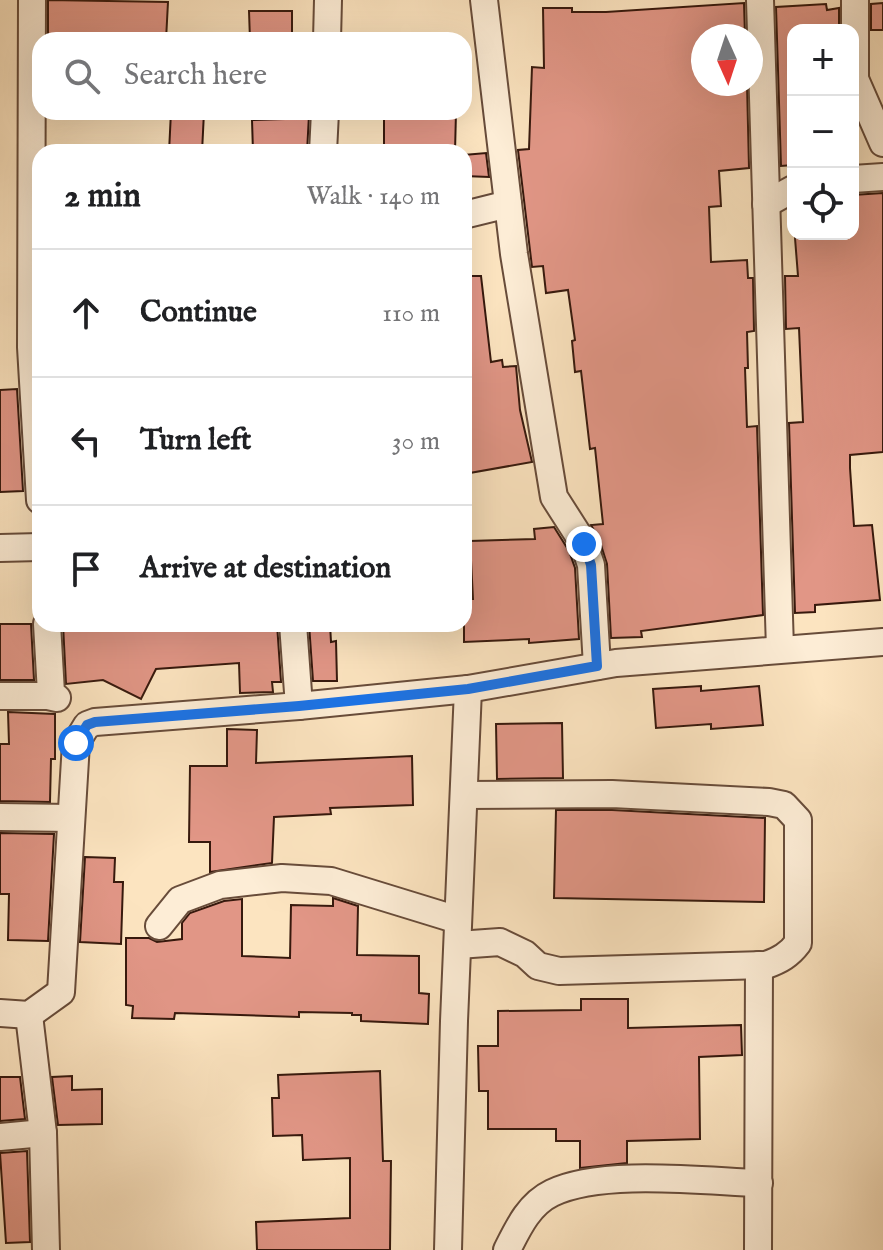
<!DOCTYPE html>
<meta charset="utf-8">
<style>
:root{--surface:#fff;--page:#f6f6f6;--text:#202124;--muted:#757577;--line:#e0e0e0}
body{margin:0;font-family:"IM FELL English",serif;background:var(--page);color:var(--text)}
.controls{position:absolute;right:24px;top:24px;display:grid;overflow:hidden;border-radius:16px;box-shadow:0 8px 32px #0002}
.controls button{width:72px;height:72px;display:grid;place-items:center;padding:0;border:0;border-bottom:2px solid var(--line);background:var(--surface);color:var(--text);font:40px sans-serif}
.compass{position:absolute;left:691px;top:24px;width:72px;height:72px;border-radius:50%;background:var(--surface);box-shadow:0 8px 32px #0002;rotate:177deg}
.stop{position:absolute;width:24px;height:24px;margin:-18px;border:6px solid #1a73e8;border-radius:50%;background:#fff}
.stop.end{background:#1a73e8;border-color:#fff;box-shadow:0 2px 8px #0008}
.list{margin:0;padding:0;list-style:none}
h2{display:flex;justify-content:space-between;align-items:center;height:104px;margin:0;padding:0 32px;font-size:34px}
h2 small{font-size:26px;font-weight:400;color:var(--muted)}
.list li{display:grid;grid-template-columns:52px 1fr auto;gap:24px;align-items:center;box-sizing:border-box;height:128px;padding:0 32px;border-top:2px solid var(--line)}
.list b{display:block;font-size:30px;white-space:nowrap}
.list em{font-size:26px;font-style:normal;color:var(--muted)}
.icon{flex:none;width:44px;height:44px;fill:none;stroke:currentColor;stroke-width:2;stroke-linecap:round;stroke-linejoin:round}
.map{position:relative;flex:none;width:883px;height:1250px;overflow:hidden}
.search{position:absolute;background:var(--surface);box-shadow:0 8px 32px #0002;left:32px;top:32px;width:440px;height:88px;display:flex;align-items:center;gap:20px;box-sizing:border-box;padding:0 28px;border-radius:24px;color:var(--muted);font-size:30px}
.panel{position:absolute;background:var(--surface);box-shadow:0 8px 32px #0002;left:32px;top:144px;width:440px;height:488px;border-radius:24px}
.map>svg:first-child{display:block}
</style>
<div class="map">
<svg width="883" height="1250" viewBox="0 0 883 1250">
<rect width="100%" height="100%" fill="#fce4c0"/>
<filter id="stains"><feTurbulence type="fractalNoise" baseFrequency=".0025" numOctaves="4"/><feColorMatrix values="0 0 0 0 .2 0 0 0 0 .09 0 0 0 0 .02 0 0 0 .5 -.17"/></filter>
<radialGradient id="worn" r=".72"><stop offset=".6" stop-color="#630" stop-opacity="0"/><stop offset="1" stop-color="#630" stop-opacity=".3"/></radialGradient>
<!-- building -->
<g fill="#e19686" stroke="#37190d" stroke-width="2">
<polygon points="48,0 168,2 166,40 48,40"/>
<polygon points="744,3 745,36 703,36 703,84 747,84 749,168 719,171 721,206 709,207 711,262 747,260 748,278 753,278 754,331 747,332 748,368 745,368 747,427 757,426 763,615 641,631 642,637 611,638 607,564 599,539 591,525 603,524 595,448 590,449 581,371 575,372 572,341 575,340 568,290 546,293 543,266 532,267 518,150 529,149 532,67 544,68 543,8 572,8 572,12 606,12"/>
<polygon points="883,3 883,30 871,30 871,4"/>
<polygon points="826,4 827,10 839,8 839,30 793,30 793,165 781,166 776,7"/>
<polygon points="249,11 292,11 292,40 250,40"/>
<polygon points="171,112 204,112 202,152 169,152"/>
<polygon points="384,112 456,112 455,152 384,152"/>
<polygon points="284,115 309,115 307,152 253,152 252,120 284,119"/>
<polygon points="486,153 489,177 464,176 464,155"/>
<polygon points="883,193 883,452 850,455 850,468 854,526 872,525 880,600 815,605 815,612 795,613 789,423 803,422 799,328 786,329 785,276 798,276 795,238 853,234 853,195"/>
<polygon points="464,276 481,276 491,362 502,360 503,367 516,366 520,410 532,462 464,474"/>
<polygon points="17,389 23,491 0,492 0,390"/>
<polygon points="554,527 569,551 575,568 579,639 529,643 529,639 464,642 464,599 473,599 470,541 535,539 534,529"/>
<polygon points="0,624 31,624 34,680 0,680"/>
<polygon points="63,624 277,624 281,682 272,682 273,692 240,693 239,663 156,669 141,699 103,680 66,684"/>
<polygon points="309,624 330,624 331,642 336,641 337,681 313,681"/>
<polygon points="701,686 701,691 759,686 763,725 711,729 711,724 656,728 653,689"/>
<polygon points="8,712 55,714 55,759 51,759 50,802 0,801 0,744 9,744"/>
<polygon points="562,723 563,778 497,779 496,724"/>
<polygon points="227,729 257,730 256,763 412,756 413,805 330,808 331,814 274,817 272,863 210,872 210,842 189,842 190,766 227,766"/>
<polygon points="556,810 612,810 765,818 764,902 554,898"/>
<polygon points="0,833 54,834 48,941 8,940 9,894 0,894"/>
<polygon points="85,857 115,858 114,882 123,882 121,944 80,942"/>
<polygon points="333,898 358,906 357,955 419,956 419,993 429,994 428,1024 361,1021 361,1015 352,1015 352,1013 299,1012 299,1017 175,1013 174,1019 132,1018 133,1006 126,1005 126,938 149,938 157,942 182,939 182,923 190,913 224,901 242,899 242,956 290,958 291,905 333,906"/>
<polygon points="581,999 628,999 628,1028 741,1025 742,1055 699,1057 700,1139 627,1141 627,1163 580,1168 580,1141 556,1141 556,1129 488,1129 488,1091 479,1091 478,1046 498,1046 498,1011 581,1010"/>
<polygon points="380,1071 383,1161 391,1161 390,1250 257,1250 256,1222 350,1218 350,1158 303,1160 302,1135 273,1136 272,1098 279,1098 278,1075"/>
<polygon points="72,1076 72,1090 102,1089 102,1124 58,1125 52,1077"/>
<polygon points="0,1077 20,1077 25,1119 0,1121"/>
<polygon points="27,1151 30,1242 6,1243 0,1153"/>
</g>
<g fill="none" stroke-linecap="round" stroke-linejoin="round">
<!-- street casing -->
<g stroke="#684c3a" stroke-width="30">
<g id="street">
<polyline points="32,0 31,347 40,500"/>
<polyline points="484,0 514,254 554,497 584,544 591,565 597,666"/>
<polyline points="760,0 780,649"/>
<polyline points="855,0 855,79 883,143"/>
<polyline points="327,40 328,0"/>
<polyline points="323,152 325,112"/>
<polyline points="853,179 883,177"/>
<polyline points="766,204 793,189"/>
<polyline points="464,215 508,204"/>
<polyline points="0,548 40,547"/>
<polyline points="293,624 299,706"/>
<polyline points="0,696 48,696 57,698 51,693 47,624"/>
<polyline points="0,817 71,818"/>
<polyline points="159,926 180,900 220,885 282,878 331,881 458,920"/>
<path d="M 458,945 L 500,942 L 525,954 L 538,966 L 559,971 L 766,965 C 780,960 789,955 798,943 L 798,820 L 784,805 L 769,802 L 612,794 L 464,795"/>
<polyline points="0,1013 29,1015 61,992 76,743 87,725 95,722 299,706 468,689 616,663 883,642"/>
<polyline points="29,1015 43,1133 46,1250"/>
<polyline points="0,1137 43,1133"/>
<polyline points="448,1250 454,1021 468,689"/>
<path d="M 507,1250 C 518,1228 529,1204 552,1193 C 601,1169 703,1181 759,1183"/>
<polyline points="758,1250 759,965"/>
</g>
</g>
<!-- street -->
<use href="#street" stroke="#fdedd6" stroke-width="26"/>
</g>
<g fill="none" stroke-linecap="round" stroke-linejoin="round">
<!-- route -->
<polyline stroke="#1a73e8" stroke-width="10" points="76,743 87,725 95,722 299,706 468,689 597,666 591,565 584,544"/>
</g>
<rect width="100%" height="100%" filter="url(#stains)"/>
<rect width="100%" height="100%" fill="url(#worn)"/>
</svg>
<div class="controls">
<button>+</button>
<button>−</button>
<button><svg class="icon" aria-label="locate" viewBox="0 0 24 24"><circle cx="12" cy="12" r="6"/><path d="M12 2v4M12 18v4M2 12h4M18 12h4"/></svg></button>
</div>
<svg class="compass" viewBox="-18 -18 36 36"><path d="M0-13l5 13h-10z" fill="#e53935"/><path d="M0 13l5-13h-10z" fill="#757577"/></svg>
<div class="stop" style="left:76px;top:743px"></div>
<div class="stop end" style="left:584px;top:544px"></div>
<div class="search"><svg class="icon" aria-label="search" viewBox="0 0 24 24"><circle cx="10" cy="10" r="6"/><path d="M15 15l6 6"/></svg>Search here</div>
<section class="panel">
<h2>2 min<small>Walk · 140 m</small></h2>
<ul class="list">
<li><svg class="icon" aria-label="ahead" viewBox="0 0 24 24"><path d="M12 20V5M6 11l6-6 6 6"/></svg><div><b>Continue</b></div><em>110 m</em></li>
<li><svg class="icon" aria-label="left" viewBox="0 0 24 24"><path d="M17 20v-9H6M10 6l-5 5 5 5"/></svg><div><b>Turn left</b></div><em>30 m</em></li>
<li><svg class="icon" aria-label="arrive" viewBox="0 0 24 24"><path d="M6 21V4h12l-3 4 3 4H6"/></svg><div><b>Arrive at destination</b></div></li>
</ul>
</section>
</div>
